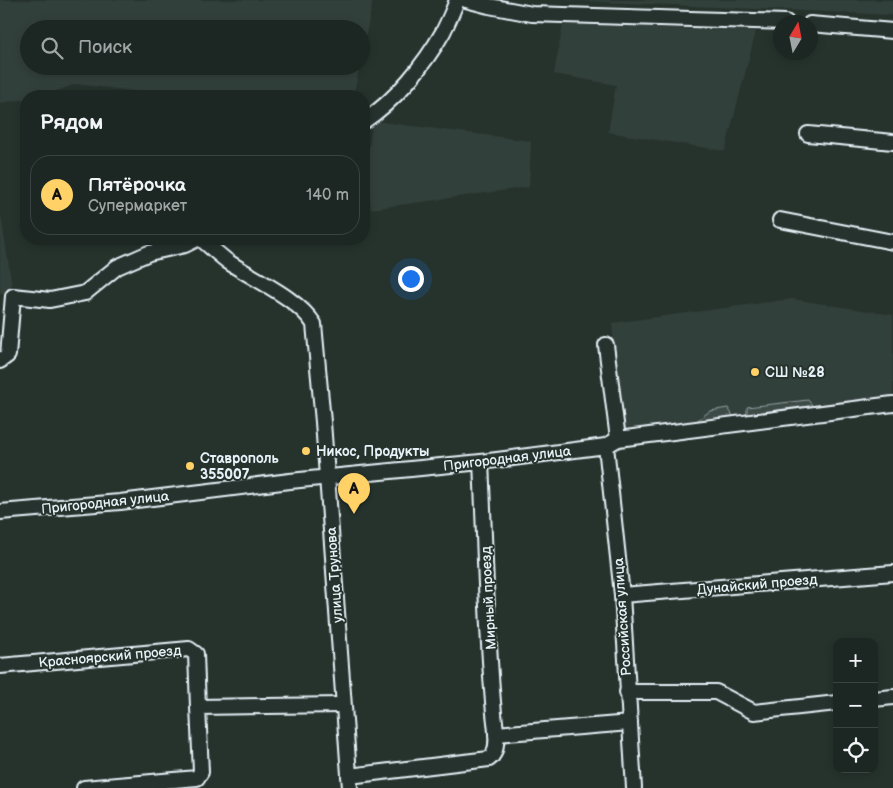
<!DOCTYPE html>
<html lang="ru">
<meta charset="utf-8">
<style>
:root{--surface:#1c2622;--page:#29322f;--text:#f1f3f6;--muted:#a0a5a5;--line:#3a4340;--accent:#ffd166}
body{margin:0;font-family:"Balsamiq Sans",sans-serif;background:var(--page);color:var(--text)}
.controls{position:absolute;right:15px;bottom:15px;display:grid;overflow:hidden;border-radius:10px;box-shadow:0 2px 8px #0003}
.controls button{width:45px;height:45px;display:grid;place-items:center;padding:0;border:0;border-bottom:1px solid var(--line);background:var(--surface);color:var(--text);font:25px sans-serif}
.compass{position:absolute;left:773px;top:15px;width:45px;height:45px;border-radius:50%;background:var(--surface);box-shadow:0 2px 8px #0003;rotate:10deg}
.you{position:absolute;left:410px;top:278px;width:18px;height:18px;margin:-12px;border:4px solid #fff;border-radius:50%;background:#1a73e8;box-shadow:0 0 0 8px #1a73e833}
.badge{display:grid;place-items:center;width:32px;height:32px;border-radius:50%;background:var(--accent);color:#111;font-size:16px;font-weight:700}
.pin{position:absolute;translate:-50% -41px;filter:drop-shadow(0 1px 2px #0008)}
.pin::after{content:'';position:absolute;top:26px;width:18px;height:15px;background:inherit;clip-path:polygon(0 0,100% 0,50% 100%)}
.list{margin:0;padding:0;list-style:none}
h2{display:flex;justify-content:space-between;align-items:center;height:65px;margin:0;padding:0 20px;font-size:21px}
h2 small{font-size:16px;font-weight:400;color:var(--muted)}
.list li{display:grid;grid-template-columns:32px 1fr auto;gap:15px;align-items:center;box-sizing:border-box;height:80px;margin:0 10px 10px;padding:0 10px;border:1px solid var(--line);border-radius:20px}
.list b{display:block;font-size:19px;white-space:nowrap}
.list p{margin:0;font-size:16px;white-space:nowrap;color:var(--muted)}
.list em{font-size:16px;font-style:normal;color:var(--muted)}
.icon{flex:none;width:28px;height:28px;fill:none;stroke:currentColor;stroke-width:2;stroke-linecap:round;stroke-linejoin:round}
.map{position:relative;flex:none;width:893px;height:788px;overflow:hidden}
.search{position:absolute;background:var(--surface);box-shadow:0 2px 8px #0003;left:20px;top:20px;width:350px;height:55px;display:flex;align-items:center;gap:12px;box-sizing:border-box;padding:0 18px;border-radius:28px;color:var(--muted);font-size:19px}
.panel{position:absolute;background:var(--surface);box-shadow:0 2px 8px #0003;left:20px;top:90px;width:350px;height:155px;border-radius:20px}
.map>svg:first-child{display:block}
</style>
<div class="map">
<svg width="893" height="788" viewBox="0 0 893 788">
<rect width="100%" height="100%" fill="#26332d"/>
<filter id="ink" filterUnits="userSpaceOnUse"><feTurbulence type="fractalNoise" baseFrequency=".02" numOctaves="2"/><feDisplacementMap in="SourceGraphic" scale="10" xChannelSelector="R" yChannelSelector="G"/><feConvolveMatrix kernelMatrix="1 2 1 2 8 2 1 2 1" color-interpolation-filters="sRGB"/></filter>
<g filter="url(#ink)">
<!-- built -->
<g fill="#333f3a">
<polygon points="0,0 373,0 361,58 361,29 29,29 29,66 360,66 353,96 173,96 76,84 43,96 26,96 26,99 0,103"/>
<polygon points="561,0 893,0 893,15"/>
<polygon points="563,24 756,31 725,151 608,132 616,85 554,74"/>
<polygon points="373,121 531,141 529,187 371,209 366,166"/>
<polygon points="0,210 13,292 0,293"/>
<polygon points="792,299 893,315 893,400 623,433 612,323"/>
</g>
<!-- green -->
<g fill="#3e4b47" stroke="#939ea0">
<polygon points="808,400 813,406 811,409 747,417 747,407"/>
<polygon points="728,408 735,419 691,425 710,411"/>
</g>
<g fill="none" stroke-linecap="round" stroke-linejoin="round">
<!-- street casing -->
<g stroke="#e8f1f8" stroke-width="18">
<g id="street">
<polyline points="466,0 489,6 532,14 786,22"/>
<polyline points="810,24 893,31"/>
<path d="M 364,121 C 395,101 425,64 443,32 C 448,22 453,11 457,0"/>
<polyline points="808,134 893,142"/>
<polyline points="780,220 893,242"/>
<path d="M 201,239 C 209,246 218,254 227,261 C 253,279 298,298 314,324 L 323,422 L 350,788"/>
<polyline points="606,345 618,439"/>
<polyline points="0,361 8,355 13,296 50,300 85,293 117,267 149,253 185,245 197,239"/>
<polyline points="606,446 622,595 634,788"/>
<polyline points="0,512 120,502 290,481 481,462 606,446 618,439 893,404"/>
<polyline points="622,595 893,573"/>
<polyline points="0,666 189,649 196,654 198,707"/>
<polyline points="627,692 716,692 754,712 837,703"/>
<polyline points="874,699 893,697"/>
<polyline points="496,734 630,723"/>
<path d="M 349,776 L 489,759 C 501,751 495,726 494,713 C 486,629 485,545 481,462"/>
<polyline points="84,788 197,778 201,772 198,707 343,705"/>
</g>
</g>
<!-- street -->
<use href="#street" stroke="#26332d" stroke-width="14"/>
</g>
</g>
<!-- markers -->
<g fill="#ffd166" stroke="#26332d" stroke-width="2">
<circle cx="755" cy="372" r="5"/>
<circle cx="306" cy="451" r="5"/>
<circle cx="190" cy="466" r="5"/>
</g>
<g text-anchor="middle" stroke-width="4" stroke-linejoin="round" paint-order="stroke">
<!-- poi labels -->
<g font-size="14" font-weight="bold" fill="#e8f1f8" stroke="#26332d" text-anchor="start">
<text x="765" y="377">СШ №28</text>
<text x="316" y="456">Никос, Продукты</text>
<text x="200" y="463">Ставрополь<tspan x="200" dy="16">355007</tspan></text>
</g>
<!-- street labels -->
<g font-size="14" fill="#e8f1f8" stroke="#26332d">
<text transform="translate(507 458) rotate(-7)" y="5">Пригородная улица</text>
<text transform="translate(105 502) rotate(-6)" y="5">Пригородная улица</text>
<text transform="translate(334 575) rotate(-94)" y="5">улица Трунова</text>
<text transform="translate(757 584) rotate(-5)" y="5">Дунайский проезд</text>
<text transform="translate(488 598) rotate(-93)" y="5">Мирный проезд</text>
<text transform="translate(622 617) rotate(-94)" y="5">Российская улица</text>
<text transform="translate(110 656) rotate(-5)" y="5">Красноярский проезд</text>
</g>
</g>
</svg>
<div class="controls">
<button>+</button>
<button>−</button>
<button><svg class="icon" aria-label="locate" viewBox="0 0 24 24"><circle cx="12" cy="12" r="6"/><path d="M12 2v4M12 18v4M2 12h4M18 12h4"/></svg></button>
</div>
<svg class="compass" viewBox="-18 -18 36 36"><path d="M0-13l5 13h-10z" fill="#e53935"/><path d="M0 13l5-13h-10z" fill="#a0a5a5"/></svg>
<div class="you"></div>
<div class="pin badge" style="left:354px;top:514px">A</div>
<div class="search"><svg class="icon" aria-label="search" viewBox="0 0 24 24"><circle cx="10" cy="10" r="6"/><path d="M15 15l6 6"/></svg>Поиск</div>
<section class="panel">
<h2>Рядом<small></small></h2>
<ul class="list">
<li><span class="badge">A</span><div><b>Пятёрочка</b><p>Супермаркет</p></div><em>140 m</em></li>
</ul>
</section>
</div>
